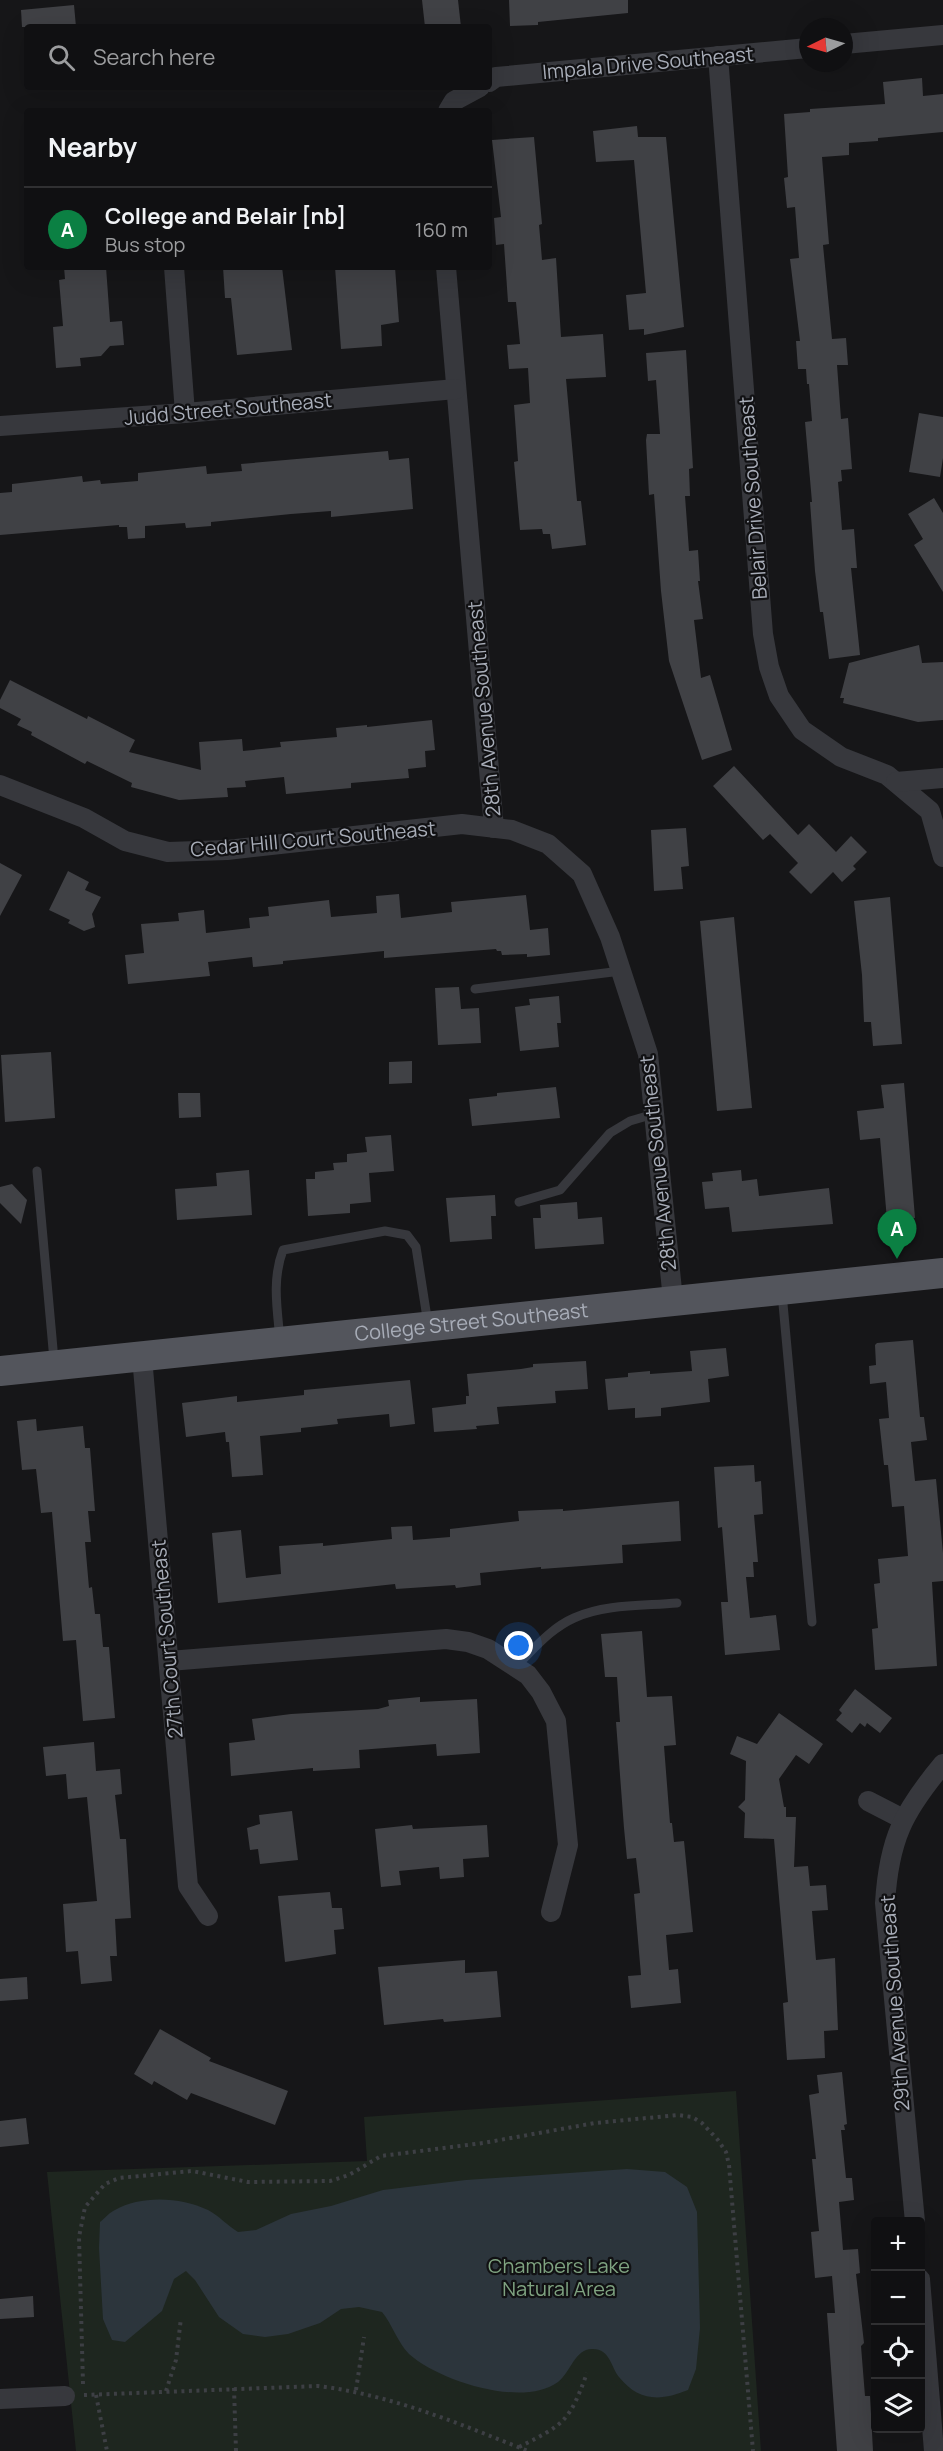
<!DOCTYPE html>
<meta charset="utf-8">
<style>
:root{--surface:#101012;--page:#1e1e20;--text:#f1f3f6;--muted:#9c9d9f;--line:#303032;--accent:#0b8043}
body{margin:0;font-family:Manrope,sans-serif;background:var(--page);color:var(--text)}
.controls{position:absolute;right:18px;bottom:18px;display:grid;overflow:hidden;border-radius:6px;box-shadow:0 6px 24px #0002}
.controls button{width:54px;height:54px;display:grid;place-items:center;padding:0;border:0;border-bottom:2px solid var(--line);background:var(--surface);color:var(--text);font:30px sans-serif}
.compass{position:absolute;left:799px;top:18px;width:54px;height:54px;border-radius:50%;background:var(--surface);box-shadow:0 6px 24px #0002;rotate:265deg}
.you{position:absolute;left:519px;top:1646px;width:21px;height:21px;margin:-15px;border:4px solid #fff;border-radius:50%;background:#1a73e8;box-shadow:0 0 0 9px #1a73e833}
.badge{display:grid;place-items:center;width:39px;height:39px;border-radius:50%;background:var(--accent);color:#fff;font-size:20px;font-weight:700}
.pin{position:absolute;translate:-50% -50px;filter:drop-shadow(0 2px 3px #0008)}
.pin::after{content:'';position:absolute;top:32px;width:21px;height:18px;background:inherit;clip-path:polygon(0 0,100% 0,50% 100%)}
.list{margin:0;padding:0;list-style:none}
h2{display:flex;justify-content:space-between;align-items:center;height:78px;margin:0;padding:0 24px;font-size:26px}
h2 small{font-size:20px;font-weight:400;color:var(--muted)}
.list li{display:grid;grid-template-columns:39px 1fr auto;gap:18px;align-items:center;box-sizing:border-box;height:84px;padding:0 24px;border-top:2px solid var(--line)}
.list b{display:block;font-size:22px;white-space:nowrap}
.list p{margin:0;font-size:20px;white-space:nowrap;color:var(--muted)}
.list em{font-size:20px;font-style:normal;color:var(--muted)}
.icon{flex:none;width:33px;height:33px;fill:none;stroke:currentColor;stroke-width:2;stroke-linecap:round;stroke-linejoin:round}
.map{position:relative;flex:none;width:943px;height:2451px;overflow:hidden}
.search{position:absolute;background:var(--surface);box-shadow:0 6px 24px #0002;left:24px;top:24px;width:468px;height:66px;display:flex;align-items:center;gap:15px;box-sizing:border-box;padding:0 21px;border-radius:6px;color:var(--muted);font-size:22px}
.panel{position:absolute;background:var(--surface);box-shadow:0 6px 24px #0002;left:24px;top:108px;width:468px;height:162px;border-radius:6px}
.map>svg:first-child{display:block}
</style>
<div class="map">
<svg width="943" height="2451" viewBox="0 0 943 2451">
<rect width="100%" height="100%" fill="#161618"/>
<!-- green -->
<polygon fill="#1e261f" points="736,2091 761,2451 76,2451 47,2172 367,2161 364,2117"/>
<!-- water -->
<path fill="#2c353c" d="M 627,2169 L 665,2172 L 687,2187 L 697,2212 L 700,2328 L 696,2369 L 688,2390 C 661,2401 639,2402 619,2377 C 611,2367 610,2349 593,2349 C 575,2348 571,2372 558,2382 C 523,2408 439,2381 409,2354 C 398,2343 392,2324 382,2312 L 359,2307 L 341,2309 L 320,2323 L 288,2334 L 265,2337 L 243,2334 L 219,2317 L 195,2280 L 186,2271 L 174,2279 L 162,2311 L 125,2342 L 112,2340 L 103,2319 L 99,2248 L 100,2222 C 105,2218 110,2212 115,2210 C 141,2195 181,2197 208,2210 C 218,2215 228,2226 238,2232 L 256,2230 L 291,2214 L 331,2206 L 383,2190 L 466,2180 Z"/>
<!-- building -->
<g fill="#404145">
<polygon points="422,0 458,0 461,27 425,27"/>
<polygon points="509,0 628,0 628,13 538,22 538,25 510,26"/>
<polygon points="74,5 76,27 22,27 21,10"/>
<polygon points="922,78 923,96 943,94 943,132 878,138 878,141 849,143 849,155 822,157 829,244 823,245 832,339 846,338 848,365 837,365 841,419 848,418 852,469 841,470 842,481 838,482 842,530 854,529 857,568 851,568 860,655 829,659 823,612 820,612 815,571 810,502 812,502 805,422 812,421 809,384 807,384 806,369 798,369 796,341 800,341 790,259 799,258 795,207 787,208 784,178 788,177 784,114 810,112 810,109 885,104 883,82"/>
<polygon points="637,126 638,137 666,137 684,327 644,335 644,329 629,330 626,295 646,293 634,160 596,162 593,131"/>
<polygon points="534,137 542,224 539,225 542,260 556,258 561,337 603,334 606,377 566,379 577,501 581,501 586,545 552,549 550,534 543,534 542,529 520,530 514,462 518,461 514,405 530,403 528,368 509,369 507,345 520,344 516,302 508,302 504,244 496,245 494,218 501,217 492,140"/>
<polygon points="64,267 106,267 110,322 122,321 124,345 110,346 101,356 80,358 81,366 56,368 53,327 63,326 59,280 65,279"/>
<polygon points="223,267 282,267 292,350 237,355 231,298 225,298"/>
<polygon points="335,267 395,267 399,322 381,325 382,346 341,349"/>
<polygon points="686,350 693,468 689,469 690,496 685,496 689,551 698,550 700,581 698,581 703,619 694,620 701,678 710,675 732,750 702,760 669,661 661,591 654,494 649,495 646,440 647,434 660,434 656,380 648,381 646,353"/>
<polygon points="919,413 943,417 943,458 940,477 909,472"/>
<polygon points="388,451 389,460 409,458 413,509 331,517 331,511 291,514 211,522 211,526 186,528 185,523 145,526 145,538 128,539 127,527 119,527 119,525 0,535 0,493 12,492 12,484 82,476 83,482 100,480 101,484 138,481 138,473 206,466 207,474 242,471 241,464"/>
<polygon points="934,498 943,513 943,592 914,545 923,539 908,514"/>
<polygon points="919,645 922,663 943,662 943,720 918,722 843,703 844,698 840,698 849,663"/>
<polygon points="10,680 87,719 88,716 135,740 129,752 201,770 199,742 242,739 243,751 281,747 280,742 337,737 336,728 367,725 367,727 432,720 435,750 425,751 426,767 408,769 409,778 351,783 351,788 286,794 284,777 245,781 246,787 227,788 228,797 179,800 131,787 132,783 87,761 85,764 31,735 32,732 17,725 21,719 0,708 0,700"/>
<polygon points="734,766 798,835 809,824 836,852 851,836 867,852 853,866 856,869 842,882 833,872 811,894 789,872 798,863 770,834 763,840 713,786"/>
<polygon points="686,828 689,866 681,867 683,889 654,891 651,830"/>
<polygon points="0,863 22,875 0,916"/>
<polygon points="68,871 89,882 85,890 101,897 92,914 95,927 84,931 68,923 70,920 49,910"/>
<polygon points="399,894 401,918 452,912 451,902 526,895 530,930 548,928 550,955 527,957 527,954 502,955 501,951 497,951 496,949 384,958 384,951 283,961 283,964 253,967 252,957 208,962 210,976 128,984 125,955 144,953 141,924 179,921 178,913 204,910 206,933 250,928 249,918 269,916 268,907 329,900 331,917 377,913 376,896"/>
<polygon points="890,897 902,1044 873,1046 871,1022 864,1022 862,975 854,901"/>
<polygon points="734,917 752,1108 717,1111 700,921"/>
<polygon points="459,987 461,1009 479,1008 481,1043 438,1045 435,988"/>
<polygon points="559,996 561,1023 557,1023 559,1047 520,1051 515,1007 530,1005 529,999"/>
<polygon points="51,1052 55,1118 5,1122 1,1055"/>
<polygon points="412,1061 412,1083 389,1084 389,1062"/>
<polygon points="904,1083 915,1218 887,1220 880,1138 860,1140 857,1111 884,1108 881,1085"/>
<polygon points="556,1087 560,1118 472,1126 469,1099 497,1096 497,1093"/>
<polygon points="178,1093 200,1093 201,1117 179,1118"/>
<polygon points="391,1135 394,1171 369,1173 371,1202 350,1204 350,1213 308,1216 306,1179 315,1179 315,1172 334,1170 333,1163 347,1162 347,1154 367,1152 365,1137"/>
<polygon points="249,1170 252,1215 177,1220 175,1189 217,1186 216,1173"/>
<polygon points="741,1170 742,1181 757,1179 759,1196 829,1188 833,1224 732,1232 729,1207 705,1209 702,1182 713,1181 712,1173"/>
<polygon points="12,1184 27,1200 21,1224 0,1203 0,1187"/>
<polygon points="495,1195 496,1216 491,1216 492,1239 450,1242 446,1198"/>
<polygon points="577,1202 578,1219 602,1217 604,1244 535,1249 533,1218 541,1218 540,1205"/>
<polygon points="913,1340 920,1417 924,1417 927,1440 911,1442 915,1481 936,1479 943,1553 943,1581 932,1582 937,1666 875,1670 872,1629 878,1628 874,1584 880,1583 878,1559 908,1556 904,1506 892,1507 888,1465 884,1465 879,1419 889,1418 886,1382 870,1384 869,1366 876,1365 875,1345 877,1343"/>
<polygon points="726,1348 729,1376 708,1379 710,1402 661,1408 661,1416 635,1418 635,1408 608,1410 605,1379 628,1377 628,1373 650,1371 650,1374 692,1371 690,1351"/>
<polygon points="586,1361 588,1389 555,1391 556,1403 497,1407 499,1424 476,1426 477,1429 434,1432 432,1408 466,1404 466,1396 469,1396 467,1374 521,1369 533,1367 533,1364"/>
<polygon points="410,1380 415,1424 390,1427 389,1414 337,1419 338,1424 301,1428 301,1432 260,1436 263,1475 232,1477 229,1442 226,1442 225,1432 186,1437 182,1403 237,1396 237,1402 304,1395 304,1390"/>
<polygon points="36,1419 37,1431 83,1426 85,1448 90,1448 95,1511 88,1511 91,1542 85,1542 89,1588 92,1587 95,1614 100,1614 103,1647 109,1647 115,1718 83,1721 76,1640 63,1641 52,1512 41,1513 36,1469 22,1470 17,1421"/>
<polygon points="754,1465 755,1482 761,1481 763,1514 754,1515 758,1562 753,1562 754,1577 746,1577 750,1618 776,1615 780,1650 725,1655 721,1602 728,1602 722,1527 718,1528 714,1467"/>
<polygon points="679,1501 681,1541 622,1545 623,1563 541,1569 541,1567 480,1573 481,1585 456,1588 455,1585 396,1589 395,1584 218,1603 212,1533 241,1530 246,1578 281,1574 279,1546 323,1543 323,1546 392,1539 391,1527 412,1526 413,1540 450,1537 450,1529 519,1521 518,1511 563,1509 563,1511"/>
<polygon points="642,1631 647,1697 672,1696 676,1745 664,1746 670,1823 672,1823 674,1842 684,1841 693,1932 666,1935 669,1970 678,1969 681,2003 631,2008 628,1976 641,1975 634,1894 640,1893 636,1858 627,1859 624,1828 616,1722 620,1722 617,1677 605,1677 601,1634"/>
<polygon points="855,1689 892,1718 880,1733 867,1723 865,1727 860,1723 852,1733 836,1720 842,1713 839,1710"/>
<polygon points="420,1697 420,1702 477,1699 480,1753 437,1756 436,1744 359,1750 360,1768 313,1771 313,1768 231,1776 229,1743 255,1740 252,1719 291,1714 378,1709 389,1706 388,1700"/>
<polygon points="779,1713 823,1744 809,1764 796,1755 779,1779 784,1807 786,1807 786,1817 796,1817 794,1867 808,1866 810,1886 826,1885 828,1910 812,1911 816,1960 835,1958 838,2030 824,2031 825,2058 787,2060 783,2003 788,2002 774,1839 744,1838 745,1813 738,1807 745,1800 746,1761 730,1754 737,1736 757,1744"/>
<polygon points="94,1742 96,1771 120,1769 122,1794 115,1795 120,1839 126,1839 131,1918 115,1919 117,1956 110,1956 112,1981 81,1984 78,1951 66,1952 63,1904 97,1901 87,1797 68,1799 66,1774 46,1776 43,1747"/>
<polygon points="292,1811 298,1860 260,1864 258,1849 250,1850 247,1828 260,1824 259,1815"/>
<polygon points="412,1825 413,1829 487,1825 489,1857 463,1859 464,1877 440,1879 439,1867 399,1871 401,1885 381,1887 375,1829"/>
<polygon points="330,1892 332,1908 342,1908 344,1929 334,1930 336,1954 285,1962 278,1896"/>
<polygon points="465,1960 465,1973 497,1971 501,2017 444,2022 443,2019 384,2025 378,1967"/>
<polygon points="27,1977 28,1999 0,2001 0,1979"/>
<polygon points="160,2029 211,2058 209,2061 288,2091 275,2125 191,2093 187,2100 154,2081 152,2085 134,2074"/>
<polygon points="842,2072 847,2124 844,2125 845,2130 841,2130 846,2178 852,2178 854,2200 839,2202 843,2250 858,2249 860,2273 856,2274 864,2343 861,2346 865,2396 870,2396 873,2451 837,2451 827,2313 835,2313 832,2276 815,2278 811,2232 819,2231 812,2159 816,2159 809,2095 819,2093 817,2075"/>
<polygon points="26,2118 29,2144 0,2147 0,2121"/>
<polygon points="33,2296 34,2317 0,2319 0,2299"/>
</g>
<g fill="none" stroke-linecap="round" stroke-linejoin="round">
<!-- path -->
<g stroke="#3d3f44" stroke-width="4" stroke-dasharray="3 4.5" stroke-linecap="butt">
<polyline points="83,2384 79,2237 85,2207 105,2184 119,2178 192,2171 248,2182 330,2181 349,2175 381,2156 483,2143 595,2123 678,2115 692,2117 702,2123 718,2140 726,2152 729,2165 753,2451"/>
<polyline points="234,2388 236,2451"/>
<polyline points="356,2390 364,2337"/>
<polyline points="166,2391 176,2360 181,2318"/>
<path d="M 84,2395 L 318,2386 C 392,2395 460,2424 528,2451"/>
<polyline points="96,2395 107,2451"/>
<path d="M 519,2447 C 565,2424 569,2422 587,2373"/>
</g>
<!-- lane -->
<g stroke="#37383d" stroke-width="9">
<polyline points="475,989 621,971"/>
<polyline points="37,1171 54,1360"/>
<polyline points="519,1202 560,1190 610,1133 630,1121 654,1114"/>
<polyline points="782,1293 812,1622"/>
<path d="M 280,1339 C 277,1308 272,1279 283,1250 L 385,1231 L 407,1235 L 416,1247 L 428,1324"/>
<path d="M 516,1666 C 534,1649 551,1628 574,1618 C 605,1604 643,1606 677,1603"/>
</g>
<!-- street -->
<g stroke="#37383d" stroke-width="20">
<polyline points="844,44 943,35"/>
<polyline points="718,56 763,634 769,667 779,696 802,730 841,757 887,775 930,811 943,857"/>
<polyline points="489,82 496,77 808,48"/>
<polyline points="448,111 454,101 480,87"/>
<polyline points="174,267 185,413"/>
<polyline points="446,267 494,828"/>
<polyline points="0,426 185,413 456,389"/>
<polyline points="896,782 943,778"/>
<polyline points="0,785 84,818 125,841 168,852 227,850 462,824 512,830 548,844 582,874 610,937 648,1054 673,1300"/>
<polyline points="142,1357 188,1886 208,1916"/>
<polyline points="169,1661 446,1639 468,1642 488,1649 528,1675 541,1692 556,1721 568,1845 551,1912"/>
<polyline points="868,1801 903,1819"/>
<path d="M 915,2222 L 885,1903 C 889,1839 903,1812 943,1764"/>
<polyline points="920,2279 934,2451"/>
<polyline points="0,2399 65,2396"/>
</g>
<!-- primary -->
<path stroke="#53555c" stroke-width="30" id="s1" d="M 0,1371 L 943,1273"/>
</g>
<g text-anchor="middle" stroke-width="4.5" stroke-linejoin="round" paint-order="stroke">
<!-- street labels -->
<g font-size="20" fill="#a8adb8" stroke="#111113">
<text transform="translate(648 63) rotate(-5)" y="7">Impala Drive Southeast</text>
<text transform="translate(228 409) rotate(-5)" y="7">Judd Street Southeast</text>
<text transform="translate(753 498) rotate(-94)" y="7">Belair Drive Southeast</text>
<text transform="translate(484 709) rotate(-95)" y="7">28th Avenue Southeast</text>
<text transform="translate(313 839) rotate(-5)" y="7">Cedar Hill Court Southeast</text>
<text transform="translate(658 1163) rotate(-96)" y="7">28th Avenue Southeast</text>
<text dy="7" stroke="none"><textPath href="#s1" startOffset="474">College Street Southeast</textPath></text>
<text transform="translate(167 1639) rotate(-95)" y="7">27th Court Southeast</text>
<text transform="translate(895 2003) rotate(-94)" y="7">29th Avenue Southeast</text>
</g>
<!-- park labels -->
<g font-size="20" fill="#7fa381" stroke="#111113">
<text x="559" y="2273">Chambers Lake<tspan x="559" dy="23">Natural Area</tspan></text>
</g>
</g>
</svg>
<div class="controls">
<button>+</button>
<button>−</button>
<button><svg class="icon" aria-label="locate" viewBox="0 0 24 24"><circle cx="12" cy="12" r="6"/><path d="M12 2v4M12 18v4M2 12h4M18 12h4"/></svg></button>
<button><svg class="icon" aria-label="layers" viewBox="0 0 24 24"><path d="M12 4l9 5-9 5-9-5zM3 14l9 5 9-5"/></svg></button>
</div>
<svg class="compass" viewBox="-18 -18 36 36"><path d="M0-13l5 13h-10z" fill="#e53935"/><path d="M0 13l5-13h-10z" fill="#9c9d9f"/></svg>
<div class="you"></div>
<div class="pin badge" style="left:897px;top:1259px">A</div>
<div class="search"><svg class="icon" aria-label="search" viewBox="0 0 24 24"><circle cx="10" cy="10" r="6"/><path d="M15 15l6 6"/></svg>Search here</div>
<section class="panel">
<h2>Nearby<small></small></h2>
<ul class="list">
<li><span class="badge">A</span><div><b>College and Belair [nb]</b><p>Bus stop</p></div><em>160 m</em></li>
</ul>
</section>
</div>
